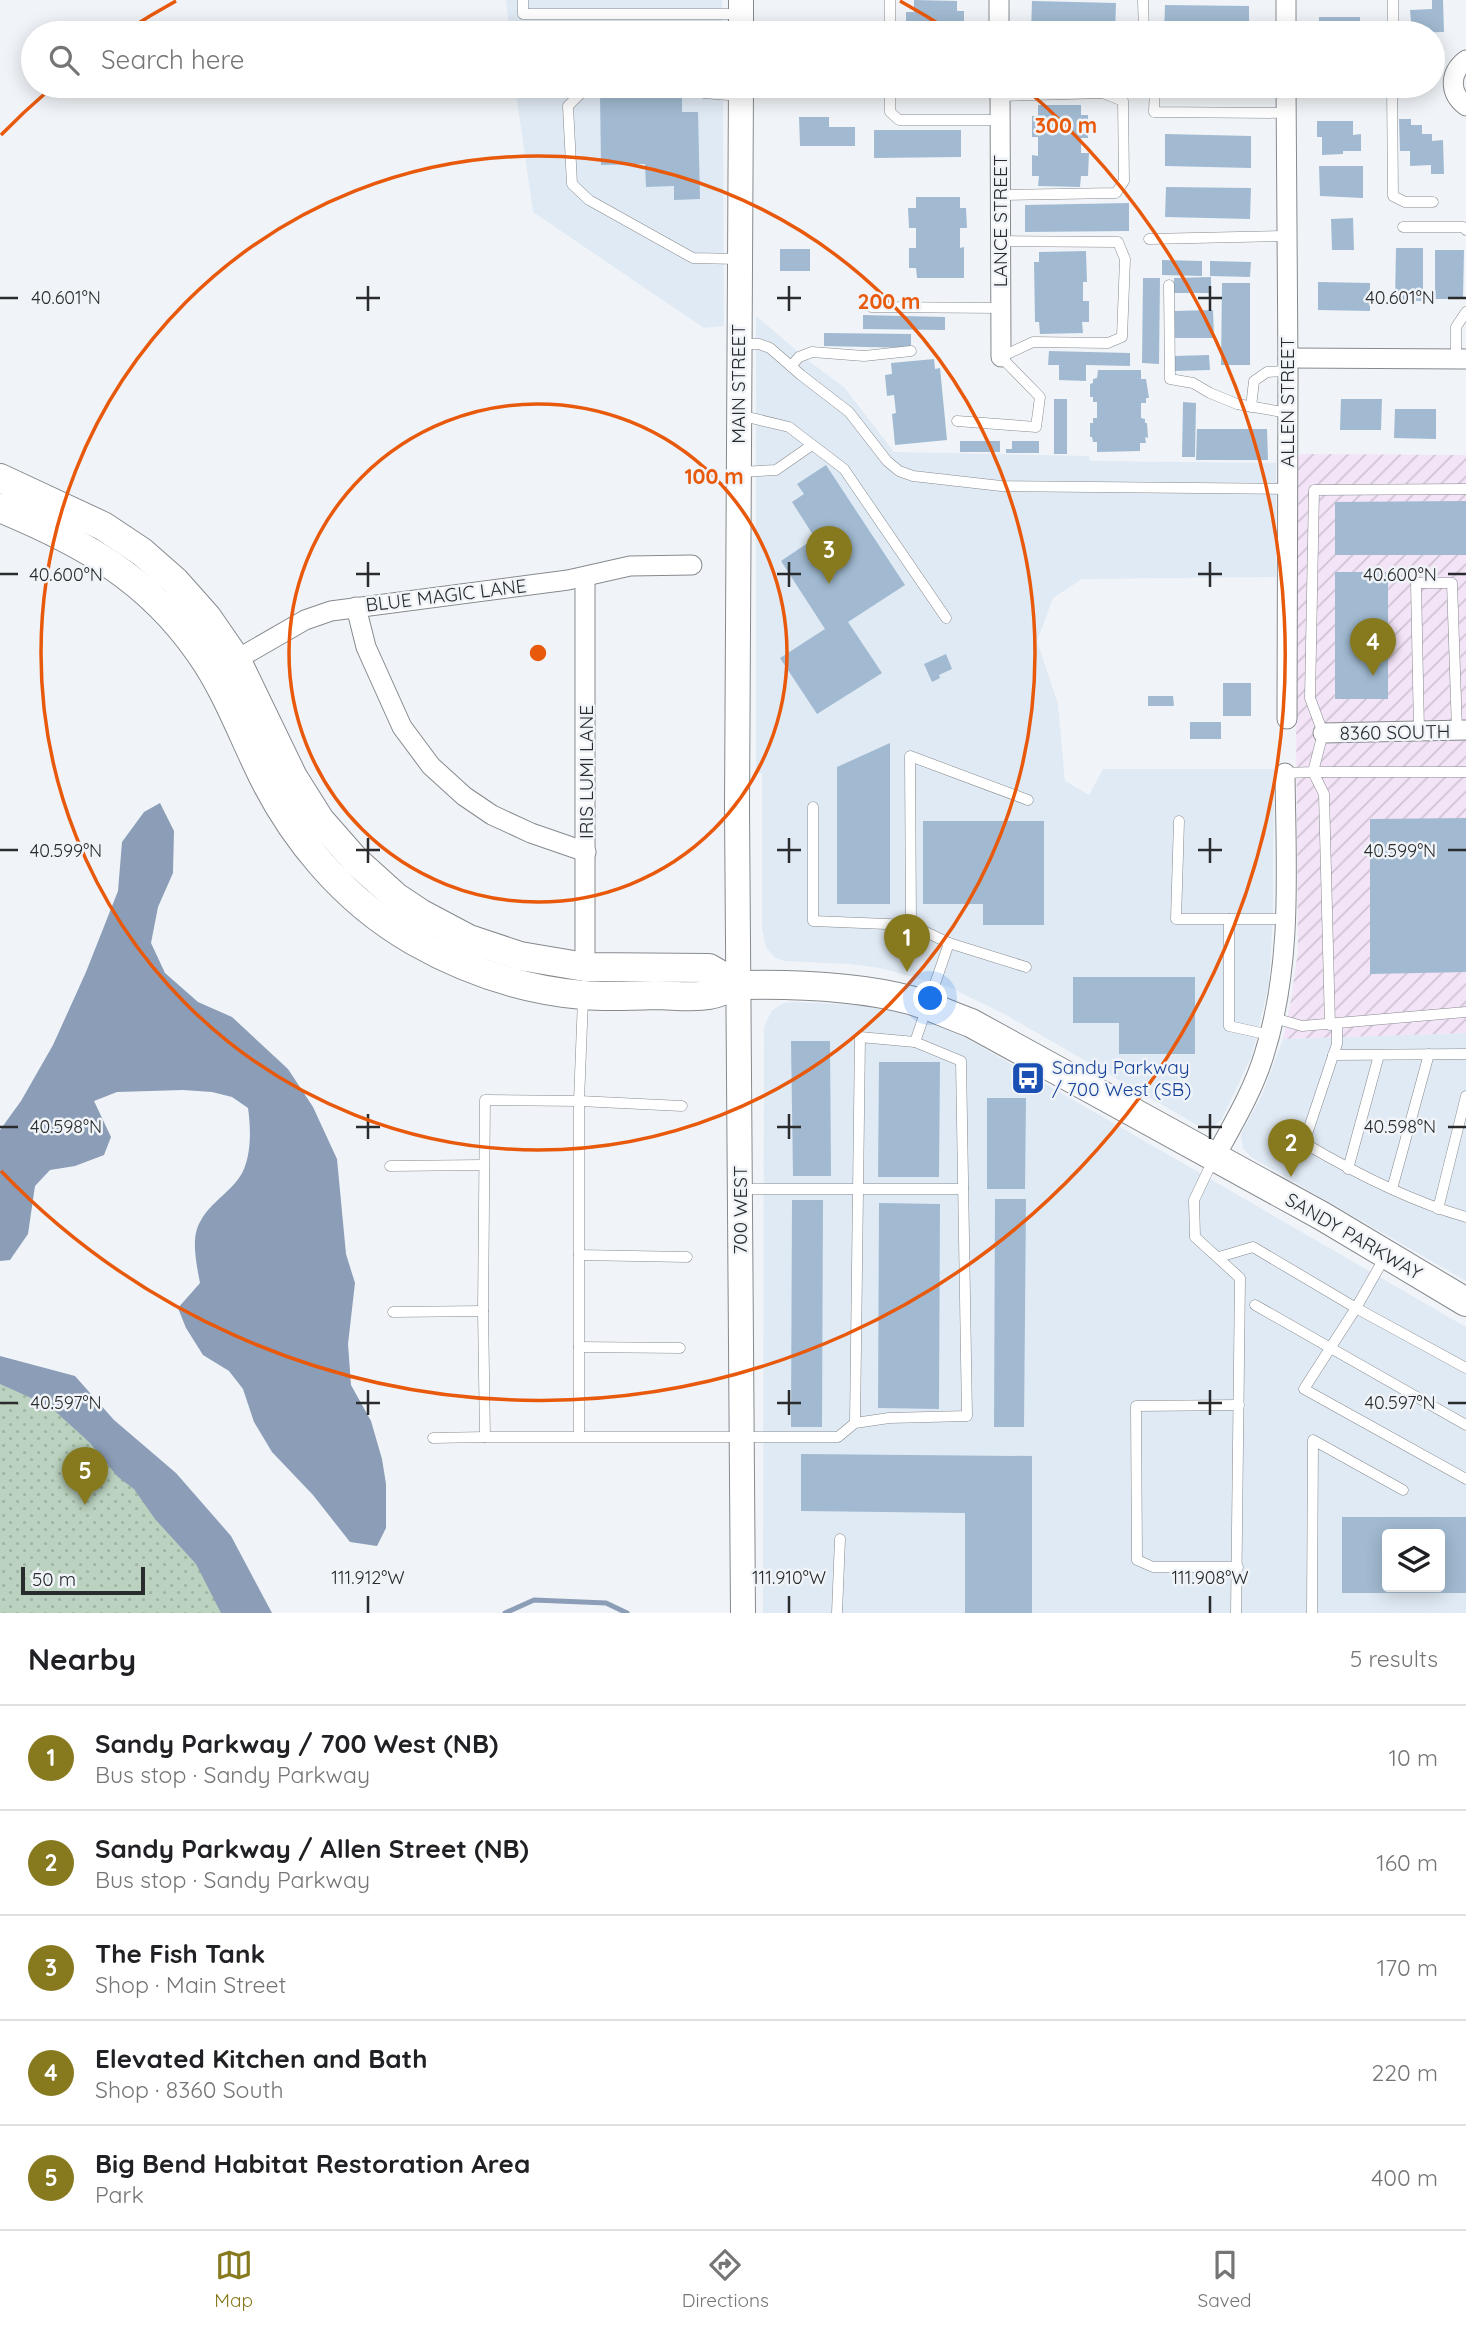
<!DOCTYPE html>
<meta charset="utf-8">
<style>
:root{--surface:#fff;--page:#f2f2f2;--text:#202124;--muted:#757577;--line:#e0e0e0;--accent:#86791e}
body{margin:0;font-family:Quicksand,sans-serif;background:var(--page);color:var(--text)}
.controls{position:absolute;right:21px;bottom:21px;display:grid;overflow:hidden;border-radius:7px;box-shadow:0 4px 18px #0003}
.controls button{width:63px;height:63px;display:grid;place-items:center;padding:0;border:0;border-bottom:2px solid var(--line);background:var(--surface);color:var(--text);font:35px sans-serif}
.scale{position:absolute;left:21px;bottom:18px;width:124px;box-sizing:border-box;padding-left:7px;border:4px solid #292b2c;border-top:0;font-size:19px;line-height:24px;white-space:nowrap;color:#292b2c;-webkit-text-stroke:5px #f0f4f8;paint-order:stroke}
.you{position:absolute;left:931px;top:999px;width:24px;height:24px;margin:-18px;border:5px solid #fff;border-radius:50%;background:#1a73e8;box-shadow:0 0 0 10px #1a73e833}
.badge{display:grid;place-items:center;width:46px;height:46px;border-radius:50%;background:var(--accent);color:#fff;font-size:23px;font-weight:700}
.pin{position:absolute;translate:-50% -58px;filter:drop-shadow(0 2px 4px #0008)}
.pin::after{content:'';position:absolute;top:37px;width:24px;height:21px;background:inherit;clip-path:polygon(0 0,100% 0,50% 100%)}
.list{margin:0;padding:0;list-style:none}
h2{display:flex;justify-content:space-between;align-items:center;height:91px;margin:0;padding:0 28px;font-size:30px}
h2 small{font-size:23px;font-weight:400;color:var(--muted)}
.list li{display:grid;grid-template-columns:46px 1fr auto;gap:21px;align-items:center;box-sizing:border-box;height:105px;padding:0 28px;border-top:2px solid var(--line)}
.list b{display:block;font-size:26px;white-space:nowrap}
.list p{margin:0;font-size:23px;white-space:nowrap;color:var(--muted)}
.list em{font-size:23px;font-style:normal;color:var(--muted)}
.icon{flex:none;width:38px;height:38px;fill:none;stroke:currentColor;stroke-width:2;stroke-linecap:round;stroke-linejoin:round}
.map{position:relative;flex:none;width:1466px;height:1613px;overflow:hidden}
.search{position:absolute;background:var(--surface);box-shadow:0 4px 18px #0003;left:21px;right:21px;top:21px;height:77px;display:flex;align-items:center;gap:18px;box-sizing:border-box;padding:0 24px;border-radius:38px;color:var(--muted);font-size:26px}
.sheet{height:616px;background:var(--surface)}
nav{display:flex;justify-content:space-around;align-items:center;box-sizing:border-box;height:98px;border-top:2px solid var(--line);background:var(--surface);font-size:19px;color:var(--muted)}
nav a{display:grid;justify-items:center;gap:4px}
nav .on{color:var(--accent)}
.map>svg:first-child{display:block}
</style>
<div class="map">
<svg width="1466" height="1613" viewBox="0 0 1466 1613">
<defs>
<pattern id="industrial-furrows" width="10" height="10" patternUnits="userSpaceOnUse" patternTransform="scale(1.75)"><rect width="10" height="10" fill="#f3e4f7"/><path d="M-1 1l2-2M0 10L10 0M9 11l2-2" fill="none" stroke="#d0c4d4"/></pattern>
<pattern id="park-dots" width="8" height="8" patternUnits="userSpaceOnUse" patternTransform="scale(1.75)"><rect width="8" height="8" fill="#bad2bf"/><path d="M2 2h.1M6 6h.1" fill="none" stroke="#a0b4a4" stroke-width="1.8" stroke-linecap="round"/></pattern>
</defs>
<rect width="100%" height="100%" fill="#f0f4f8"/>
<!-- built -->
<g fill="#e0eaf4" fill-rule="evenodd">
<polygon points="506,0 722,0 722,33 510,33"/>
<polygon points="515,86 723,86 724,326 704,328 533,212"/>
<polygon points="756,316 810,362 844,387 894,452 1089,456 1090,461 1276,463 1276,577 1082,579 1053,598 1037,641 1058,704 1065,781 1089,795 1103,769 1274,769 1273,916 1269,984 1252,1055 1222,1119 1214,1126 1205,1128 1197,1125 1006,1015 949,987 880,968 850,964 785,961 776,958 766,948 762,928 762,773 756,773"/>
<path d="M 792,1002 L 862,1005 L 900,1013 L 936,1025 L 968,1039 L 1466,1327 L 1466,1613 L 763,1613 L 764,1027 L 772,1010 L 784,1003 ZM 1387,1534 L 1440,1534 L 1440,1587 L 1387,1587 Z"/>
<polygon points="1466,1033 1466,1281 1251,1157 1243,1148 1241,1137 1242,1132 1262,1095 1283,1039"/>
</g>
<!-- industrial -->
<polygon fill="url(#industrial-furrows)" points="1300,454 1466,455 1466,1033 1283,1039 1291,1000 1298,951 1294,463"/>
<!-- park -->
<polygon fill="url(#park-dots)" points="0,1374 121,1454 240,1613 0,1613"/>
<!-- water -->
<g fill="#8b9db7">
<path d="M 160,803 L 174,831 L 173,873 L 158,907 L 151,943 L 165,973 L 198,1002 L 232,1017 L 288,1069 L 313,1107 L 337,1159 L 346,1254 L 355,1283 L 348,1344 L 351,1385 L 371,1421 L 382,1459 L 386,1484 L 386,1528 L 377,1546 L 350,1542 L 313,1495 L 272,1452 L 254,1422 L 243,1389 L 229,1371 L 203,1355 L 186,1328 L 178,1308 L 200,1283 C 197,1267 192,1244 197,1229 C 205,1206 226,1196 239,1178 C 252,1160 251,1129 248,1108 L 232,1097 L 212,1092 L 183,1090 L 117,1092 L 94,1101 L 111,1137 L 104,1155 L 75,1166 L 50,1170 L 35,1186 L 28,1234 L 10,1260 L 0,1261 L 0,1130 L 21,1101 L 53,1045 L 86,972 L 118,891 L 122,842 L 144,812 Z"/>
<polygon points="0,1356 75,1376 114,1420 176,1473 231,1536 272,1613 221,1613 196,1564 155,1519 134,1489 118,1477 90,1443 55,1411 38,1401 0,1384"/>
</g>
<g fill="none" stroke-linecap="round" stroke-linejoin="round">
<!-- stream -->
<polyline stroke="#8b9db7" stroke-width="5" points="505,1613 534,1600 606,1603 627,1613"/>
</g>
<!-- building -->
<g fill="#a1bad1" fill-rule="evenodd">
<polygon points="914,0 957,1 957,11 964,11 964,32 906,32 906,12 914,12"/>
<polygon points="1432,0 1443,0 1444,32 1400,33 1400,23 1411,22 1410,10 1432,9"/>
<polygon points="1032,1 1116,3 1115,33 1031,32"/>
<polygon points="1165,5 1249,6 1249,33 1164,33"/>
<rect x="1319" y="17" width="41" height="16"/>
<polygon points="1073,86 1131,86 1131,89 1073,88"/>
<rect x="1162" y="86" width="39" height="6"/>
<polygon points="1209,86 1248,86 1248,93 1209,92"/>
<polygon points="682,92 682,112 698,112 700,199 674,200 674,186 646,187 645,164 601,165 600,94"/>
<polygon points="1038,105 1081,105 1081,115 1088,115 1088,138 1081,138 1081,153 1089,153 1088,176 1081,176 1080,187 1038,186 1039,176 1032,176 1032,155 1038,156 1038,137 1032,137 1032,116 1038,116"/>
<polygon points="799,117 829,117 829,127 855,127 855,146 800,146"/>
<polygon points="1399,119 1411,119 1411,125 1422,125 1422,134 1432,134 1432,141 1443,140 1444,174 1431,174 1431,165 1410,166 1410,151 1400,151"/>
<polygon points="1317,121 1353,121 1353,135 1361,134 1361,151 1343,151 1343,154 1322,155 1322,137 1317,137"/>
<polygon points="874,130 961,130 961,157 874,158"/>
<polygon points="1165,134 1251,136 1251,168 1165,166"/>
<polygon points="1319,166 1363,166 1363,198 1320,196"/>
<polygon points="1166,187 1251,188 1250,219 1165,217"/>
<polygon points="916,197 960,197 960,208 966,208 967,228 960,228 960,248 964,247 964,278 917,278 916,268 909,268 909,248 916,248 916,228 909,228 908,208 916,208"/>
<polygon points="1129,203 1129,231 1025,232 1025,205"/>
<polygon points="1353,218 1354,250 1332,250 1331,219"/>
<polygon points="1396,248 1423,248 1423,301 1395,300"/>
<rect x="780" y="249" width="30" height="22"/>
<polygon points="1435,250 1464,250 1463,299 1435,299"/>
<polygon points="1086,251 1087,282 1083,282 1083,301 1089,301 1089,322 1082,322 1083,333 1040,334 1039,322 1035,322 1034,262 1039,262 1039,252"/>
<polygon points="1162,260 1202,261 1202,276 1162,275"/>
<polygon points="1210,261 1251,262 1250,277 1210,276"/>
<polygon points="1211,277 1211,293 1174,293 1174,278"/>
<polygon points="1143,278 1160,278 1159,364 1142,363"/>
<polygon points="1318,282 1370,283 1370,311 1318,310"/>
<polygon points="1222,283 1250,283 1250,365 1221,365"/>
<polygon points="1213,310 1214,338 1174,338 1173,311"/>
<polygon points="863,315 945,317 945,330 863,329"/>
<polygon points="824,333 911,334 911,348 824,346"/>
<polygon points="1049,351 1130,353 1130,366 1086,365 1086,381 1059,380 1059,365 1048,365"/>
<polygon points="1209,355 1210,370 1174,371 1174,356"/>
<polygon points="934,359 935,369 940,368 947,440 895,445 892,414 896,413 894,395 887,396 885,375 892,374 891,363"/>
<polygon points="1098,370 1141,370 1141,379 1146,379 1149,398 1146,398 1146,403 1141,403 1141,418 1145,419 1145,423 1147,423 1148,438 1145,437 1146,443 1140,443 1140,451 1097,452 1097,442 1093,442 1092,437 1090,437 1090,423 1093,423 1093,418 1097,418 1097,402 1093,402 1093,397 1090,397 1090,384 1093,383 1093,379 1097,378"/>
<rect x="1054" y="399" width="13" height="55"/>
<polygon points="1341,399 1382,399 1381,430 1340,430"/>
<polygon points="1183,402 1196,403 1195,457 1182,457"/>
<polygon points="1395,409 1436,409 1436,439 1394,438"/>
<polygon points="1197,429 1267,429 1268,460 1196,460"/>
<rect x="960" y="441" width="40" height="11"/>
<polygon points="1012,441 1039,441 1039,453 1006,453 1006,449 1012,449"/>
<polygon points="826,465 905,585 848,622 882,673 817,714 780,658 825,629 781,561 815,538 792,502 804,494 797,484"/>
<polygon points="1466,501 1466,555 1335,555 1335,502"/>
<rect x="1335" y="572" width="53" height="127"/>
<polygon points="946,654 952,669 939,675 940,678 932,682 924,664"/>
<rect x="1223" y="683" width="28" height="33"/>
<polygon points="1148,696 1173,696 1174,706 1148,706"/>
<rect x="1190" y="722" width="31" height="17"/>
<polygon points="890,743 890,904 837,904 837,767"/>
<polygon points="1466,818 1466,972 1370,974 1370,819"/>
<polygon points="923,821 1044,821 1044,925 983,925 983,904 923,904"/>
<polygon points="1073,977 1195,977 1195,1054 1119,1054 1119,1023 1073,1023"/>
<polygon points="791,1041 830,1041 831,1176 793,1176"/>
<polygon points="879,1062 940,1062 939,1177 878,1177"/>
<polygon points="987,1098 1026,1098 1025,1189 987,1189"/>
<polygon points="995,1199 1026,1199 1024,1427 994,1427"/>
<polygon points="792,1200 823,1200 822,1427 791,1427"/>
<polygon points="879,1203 940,1204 939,1409 878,1408"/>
<polygon points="801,1454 1032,1456 1032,1613 965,1613 965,1513 801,1511"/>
<path d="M 1342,1517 L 1466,1517 L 1466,1593 L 1342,1593 ZM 1387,1534 L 1440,1534 L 1440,1587 L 1387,1587 Z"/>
</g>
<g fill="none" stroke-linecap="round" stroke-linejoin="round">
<!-- service casing -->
<g stroke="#868a8e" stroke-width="11">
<g id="service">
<polyline points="523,0 523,14 740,14"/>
<polyline points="890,0 890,33"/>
<polyline points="1143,0 1144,33"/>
<polyline points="1393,33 1393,0"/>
<polyline points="605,86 585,89 568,106 572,184 589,200 693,258 738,259"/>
<polyline points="697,86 704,93 740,96"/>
<polyline points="890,86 890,112 899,120 1000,120"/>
<polyline points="1155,86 1154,112 1287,113"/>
<polyline points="1392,86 1393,196 1405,202 1433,202"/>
<polyline points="1000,96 1103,93 1123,101 1124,181 1116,193 1000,195"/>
<polyline points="1403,227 1463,227 1466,230"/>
<polyline points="1149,239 1287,236"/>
<polyline points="1169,285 1170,379 1193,383 1210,393 1237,404 1288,413"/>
<polyline points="871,307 1001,308"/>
<polyline points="739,344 759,344 770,348 801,375 849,412 887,461 899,471 913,476 1001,486 1287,489"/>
<polyline points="1456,359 1456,327 1466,312"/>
<polyline points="791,366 799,357 812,352 864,356 911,351"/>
<polyline points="1251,407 1254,381 1267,372 1288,371"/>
<polyline points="739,415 789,427 844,469 946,618"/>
<polyline points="957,421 1036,427 1040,397 1001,357 1033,342 1108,343 1122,337 1125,259 1118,242 1000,241"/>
<polyline points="739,472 776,470 812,445"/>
<polyline points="1419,731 1416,583 1452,583 1457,730"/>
<polyline points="1285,773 1313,772 1323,733 1310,698 1314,490 1466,489"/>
<polyline points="813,807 813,921 911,925 949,943"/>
<polyline points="1179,821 1176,919 1286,919"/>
<polyline points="1229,919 1229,1026 1270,1035"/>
<polyline points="911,925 910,756 1028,800"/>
<polyline points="1274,1018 1302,1026 1466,1012"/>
<path d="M 1337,1024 L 1337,1044 L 1304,1143 C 1355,1173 1409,1201 1466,1217"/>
<polyline points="1330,1025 1324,794 1313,772 1466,772"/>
<polyline points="915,1042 949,943 1026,967"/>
<polyline points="1333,1055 1466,1054"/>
<polyline points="682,1106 579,1101 485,1100 483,1311 485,1437 838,1437 855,1423 889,1418 967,1416 961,1061 915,1042 860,1037 855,1423"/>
<polyline points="1214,1158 1194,1200 1195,1237 1240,1278 1236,1613"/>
<polyline points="390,1166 483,1165"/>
<polyline points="1348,1169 1379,1055"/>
<polyline points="740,1189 963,1189"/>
<polyline points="1392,1189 1429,1054"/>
<polyline points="1438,1209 1466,1096"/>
<polyline points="579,1255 687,1257"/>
<polyline points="1386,1255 1356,1308 1304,1389 1466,1479"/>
<polyline points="1219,1257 1253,1247 1356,1308 1466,1368"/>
<polyline points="1255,1305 1466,1425"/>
<polyline points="393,1312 483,1311"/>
<polyline points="579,1347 680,1348"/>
<polyline points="579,1436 579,1101 583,999"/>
<polyline points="433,1438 485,1437"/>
<polyline points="1238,1567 1153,1567 1137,1560 1136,1406 1239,1405"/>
<polyline points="837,1613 840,1539"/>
<polyline points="1312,1613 1313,1440 1403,1490"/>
</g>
</g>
<!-- minor casing -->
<g stroke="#868a8e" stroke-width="21">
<g id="minor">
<polyline points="999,0 999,33"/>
<polyline points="1286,0 1286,33"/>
<path d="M 1466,60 C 1449,73 1449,93 1466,106"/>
<polyline points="1000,86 1001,357"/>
<polyline points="1286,86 1288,371 1287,719"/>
<polyline points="1288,358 1466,359"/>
<polyline points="356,607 366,647 402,727 431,766 464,796 492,815 531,833 586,852"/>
<polyline points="227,665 305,620 331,611 568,580 630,566 692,565"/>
<polyline points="1323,733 1466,730"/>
<polyline points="585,967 585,577"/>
<path d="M 1215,1157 C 1233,1124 1253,1091 1264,1055 C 1293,963 1286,868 1285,773"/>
</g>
</g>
<!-- tertiary casing -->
<g stroke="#868a8e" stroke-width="26">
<g id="tertiary">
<polyline points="741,33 741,0"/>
<polyline points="741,86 737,808 743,1613"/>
</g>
</g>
<!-- secondary casing -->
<g stroke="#868a8e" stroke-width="30">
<g id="secondary">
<polyline points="0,478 103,526 142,552 175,581 207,617 236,659 293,777 320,820 356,861 396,897 420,913 469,939 520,956 585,967 709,968 738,985"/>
<path d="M 0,508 C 82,542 148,578 200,653 C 224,687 239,726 257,764 C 290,836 344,901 414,941 C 465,970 524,990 583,995 C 607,997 631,996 655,995 C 672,995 692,998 709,995 C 721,993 731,986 743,985 C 798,984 856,986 910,1000 C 931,1006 951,1016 971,1023 L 1322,1216 L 1466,1302"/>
</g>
</g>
<!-- service -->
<use href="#service" stroke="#fff" stroke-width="10"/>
<!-- minor -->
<use href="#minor" stroke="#fff" stroke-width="19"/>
<!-- tertiary -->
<use href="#tertiary" stroke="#fff" stroke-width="24"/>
<!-- secondary -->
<use href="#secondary" stroke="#fff" stroke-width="28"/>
</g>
<!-- ticks -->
<path fill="none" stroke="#292b2c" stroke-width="2.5" d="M 368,286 L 368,311M 789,286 L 789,311M 1210,286 L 1210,311M 0,298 L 18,298M 356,298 L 380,298M 777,298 L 801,298M 1198,298 L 1222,298M 1448,298 L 1466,298M 368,562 L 368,587M 789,562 L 789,587M 1210,562 L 1210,587M 0,574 L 18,574M 356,574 L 380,574M 777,574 L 801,574M 1198,574 L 1222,574M 1448,574 L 1466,574M 368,838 L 368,863M 789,838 L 789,863M 1210,838 L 1210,863M 0,850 L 18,850M 356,850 L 380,850M 777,850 L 801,850M 1198,850 L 1222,850M 1448,850 L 1466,850M 368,1114 L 368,1139M 789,1114 L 789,1139M 1210,1114 L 1210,1139M 0,1127 L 18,1127M 356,1127 L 380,1127M 777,1127 L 801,1127M 1198,1127 L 1222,1127M 1448,1127 L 1466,1127M 368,1390 L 368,1415M 789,1390 L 789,1415M 1210,1390 L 1210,1415M 0,1403 L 18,1403M 356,1403 L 380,1403M 777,1403 L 801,1403M 1198,1403 L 1222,1403M 1448,1403 L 1466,1403M 368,1596 L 368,1613M 789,1596 L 789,1613M 1210,1596 L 1210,1613"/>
<!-- distance rings -->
<g fill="none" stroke="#e8590c" stroke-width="3.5">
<circle cx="538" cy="653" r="249"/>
<circle cx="538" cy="653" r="497"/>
<path d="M1 135A746 746 0 0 1 49 90M126 31A746 746 0 0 1 176 1M900 1A746 746 0 0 1 950 31M1027 90A746 746 0 1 1 1 1171"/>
</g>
<!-- icons -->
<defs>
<g id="bus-square" transform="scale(1.75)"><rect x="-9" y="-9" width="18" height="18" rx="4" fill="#1a4fb4" stroke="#f0f4f8"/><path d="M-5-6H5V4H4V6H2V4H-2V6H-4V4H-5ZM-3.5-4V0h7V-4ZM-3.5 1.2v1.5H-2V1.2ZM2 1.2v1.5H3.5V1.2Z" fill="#fff"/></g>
</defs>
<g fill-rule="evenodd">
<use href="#bus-square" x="1028" y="1078"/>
</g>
<g text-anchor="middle" stroke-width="5" stroke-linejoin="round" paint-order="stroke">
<!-- street labels -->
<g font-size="19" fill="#292b2c" stroke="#f0f4f8">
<text transform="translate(1000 221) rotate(-90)" y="7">LANCE STREET</text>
<text transform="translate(738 384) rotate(-90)" y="7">MAIN STREET</text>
<text transform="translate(1287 402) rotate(-90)" y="7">ALLEN STREET</text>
<text transform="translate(446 595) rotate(-7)" y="7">BLUE MAGIC LANE</text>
<text transform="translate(1395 732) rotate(-1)" y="7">8360 SOUTH</text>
<text transform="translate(586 772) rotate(-90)" y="7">IRIS LUMI LANE</text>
<text transform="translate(740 1210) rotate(-90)" y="7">700 WEST</text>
<text transform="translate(1354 1236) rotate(30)" y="7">SANDY PARKWAY</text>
</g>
<!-- transit labels -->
<g font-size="19" fill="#164399" stroke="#f0f4f8" text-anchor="start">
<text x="1052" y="1074">Sandy Parkway<tspan x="1052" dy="22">/ 700 West (SB)</tspan></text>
</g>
</g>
<g font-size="18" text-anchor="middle" fill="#292b2c" stroke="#f0f4f8" stroke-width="5" stroke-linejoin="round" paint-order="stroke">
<text x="66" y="304">40.601°N</text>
<text x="1400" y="304">40.601°N</text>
<text x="66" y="581">40.600°N</text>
<text x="1400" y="581">40.600°N</text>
<text x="66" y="857">40.599°N</text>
<text x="1400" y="857">40.599°N</text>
<text x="66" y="1133">40.598°N</text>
<text x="1400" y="1133">40.598°N</text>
<text x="66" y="1409">40.597°N</text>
<text x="1400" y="1409">40.597°N</text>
<text x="368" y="1584">111.912°W</text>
<text x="789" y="1584">111.910°W</text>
<text x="1210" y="1584">111.908°W</text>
</g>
<circle cx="538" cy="653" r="10" fill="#e8590c" stroke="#f0f4f8" stroke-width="3.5"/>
<g font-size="21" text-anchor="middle" font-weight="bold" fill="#e8590c" stroke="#f0f4f8" stroke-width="5" stroke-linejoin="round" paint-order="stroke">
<text x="1066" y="133">300 m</text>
<text x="889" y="309">200 m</text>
<text x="714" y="484">100 m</text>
</g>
</svg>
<div class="controls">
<button><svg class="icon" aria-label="layers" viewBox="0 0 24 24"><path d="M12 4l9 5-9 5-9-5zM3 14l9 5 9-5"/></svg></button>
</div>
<div class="scale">50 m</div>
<div class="you"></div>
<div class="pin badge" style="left:907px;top:972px">1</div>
<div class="pin badge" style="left:1291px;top:1177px">2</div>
<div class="pin badge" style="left:829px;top:584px">3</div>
<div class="pin badge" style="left:1373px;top:676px">4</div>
<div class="pin badge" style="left:85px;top:1505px">5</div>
<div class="search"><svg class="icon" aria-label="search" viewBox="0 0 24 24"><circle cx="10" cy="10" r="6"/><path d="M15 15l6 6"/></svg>Search here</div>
</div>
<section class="sheet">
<h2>Nearby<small>5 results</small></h2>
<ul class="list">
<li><span class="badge">1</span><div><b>Sandy Parkway / 700 West (NB)</b><p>Bus stop · Sandy Parkway</p></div><em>10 m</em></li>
<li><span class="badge">2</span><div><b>Sandy Parkway / Allen Street (NB)</b><p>Bus stop · Sandy Parkway</p></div><em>160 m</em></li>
<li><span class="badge">3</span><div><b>The Fish Tank</b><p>Shop · Main Street</p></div><em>170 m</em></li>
<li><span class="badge">4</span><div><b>Elevated Kitchen and Bath</b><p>Shop · 8360 South</p></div><em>220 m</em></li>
<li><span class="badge">5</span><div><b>Big Bend Habitat Restoration Area</b><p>Park</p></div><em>400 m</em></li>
</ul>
</section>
<nav>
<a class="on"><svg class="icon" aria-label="map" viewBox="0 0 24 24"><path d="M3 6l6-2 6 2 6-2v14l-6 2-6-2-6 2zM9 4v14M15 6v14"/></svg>Map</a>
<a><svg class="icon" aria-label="directions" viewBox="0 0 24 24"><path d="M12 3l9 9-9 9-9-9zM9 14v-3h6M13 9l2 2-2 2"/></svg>Directions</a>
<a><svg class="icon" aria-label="saved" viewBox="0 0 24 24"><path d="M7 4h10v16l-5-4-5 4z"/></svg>Saved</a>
</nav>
